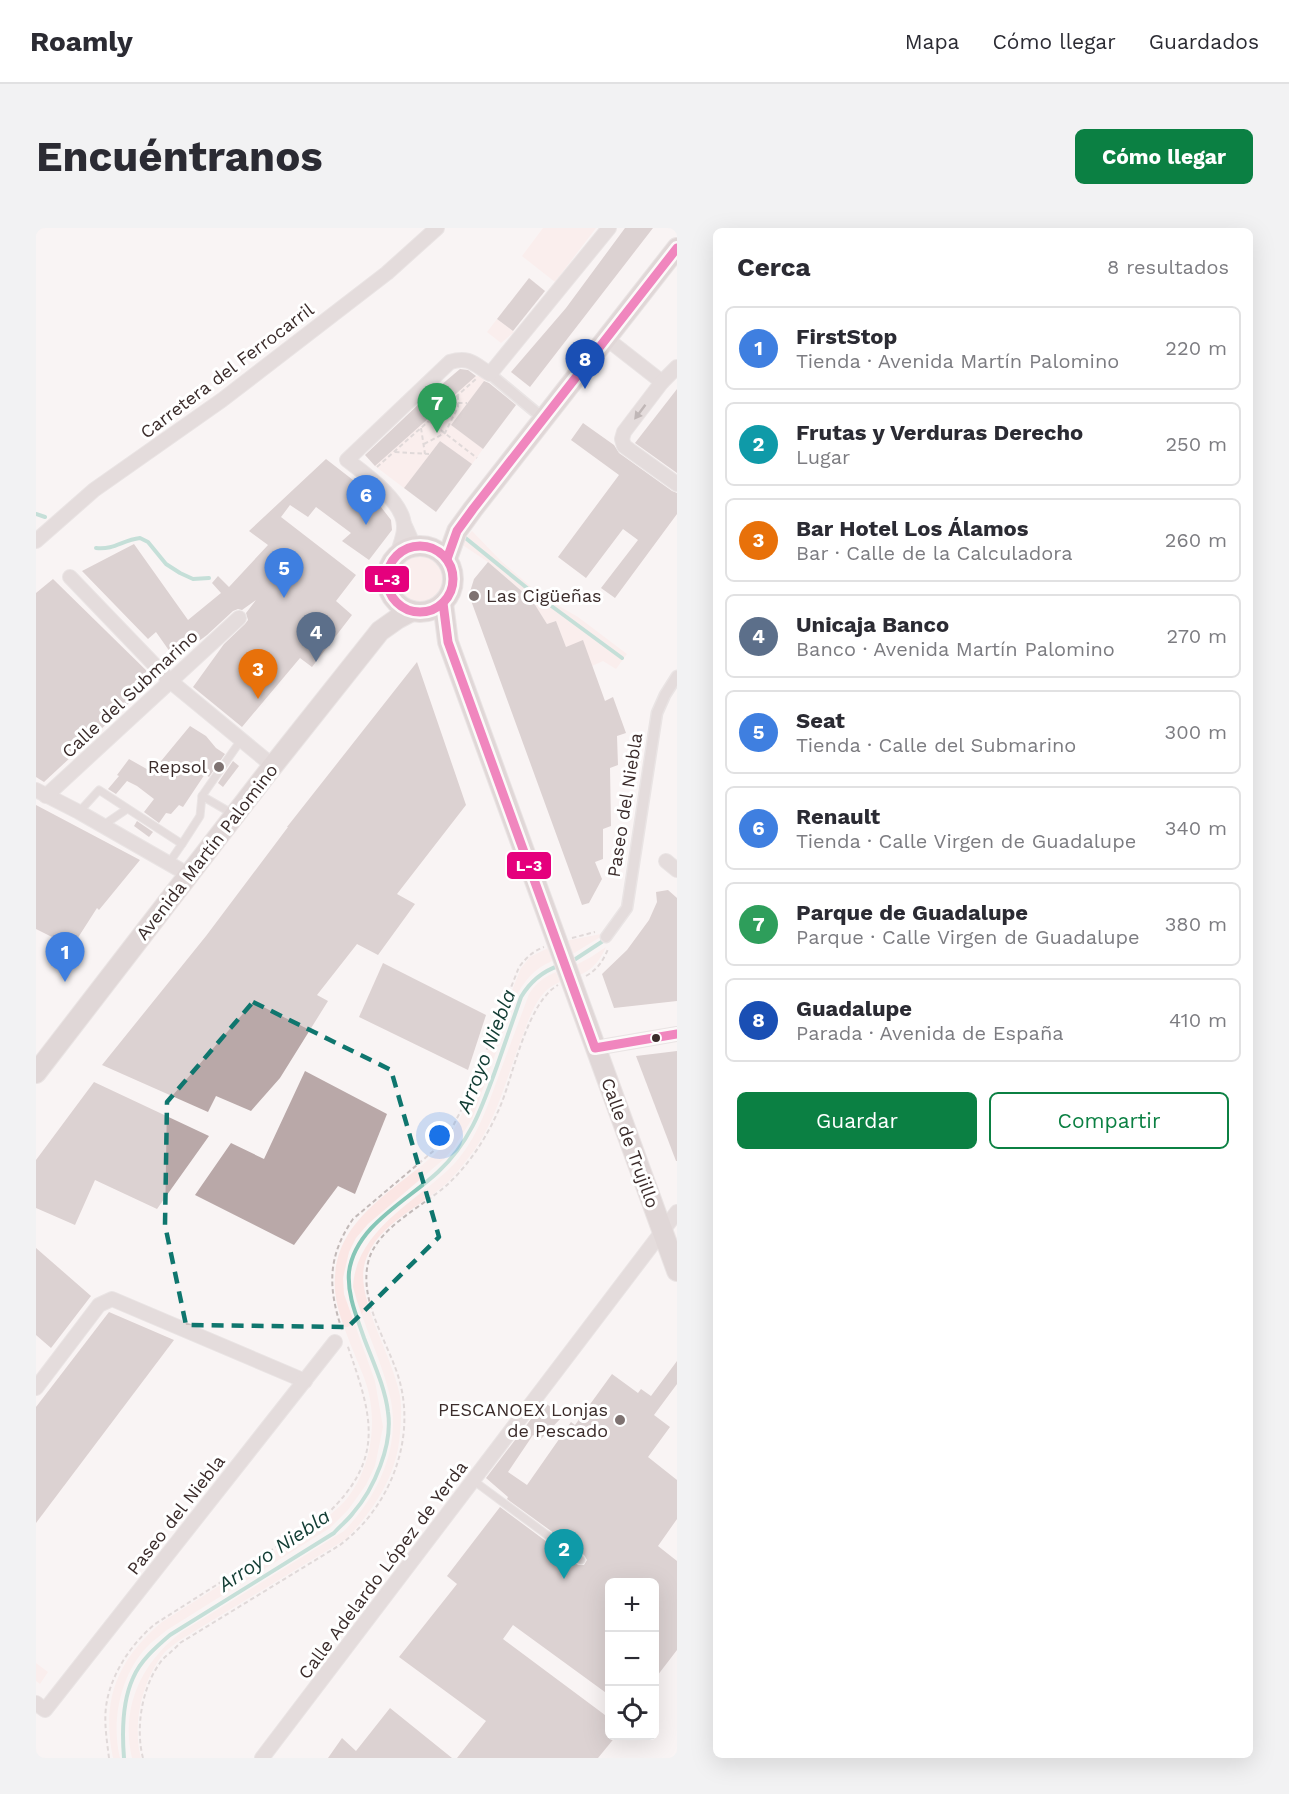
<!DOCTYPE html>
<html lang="es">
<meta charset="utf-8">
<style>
:root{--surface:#fff;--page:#f2f2f3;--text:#2b2b33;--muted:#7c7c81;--line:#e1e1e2;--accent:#0b8043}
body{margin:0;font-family:"Work Sans",sans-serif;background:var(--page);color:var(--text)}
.controls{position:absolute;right:18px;bottom:18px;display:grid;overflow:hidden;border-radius:9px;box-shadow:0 6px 24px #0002}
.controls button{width:54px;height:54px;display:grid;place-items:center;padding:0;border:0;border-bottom:2px solid var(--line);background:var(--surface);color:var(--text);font:30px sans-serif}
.you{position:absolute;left:404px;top:908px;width:21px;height:21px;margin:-15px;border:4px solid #fff;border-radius:50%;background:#1a73e8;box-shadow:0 0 0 9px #1a73e833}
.badge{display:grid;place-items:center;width:39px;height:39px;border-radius:50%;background:var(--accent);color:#fff;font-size:20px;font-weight:700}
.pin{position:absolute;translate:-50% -50px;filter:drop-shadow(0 2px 3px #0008)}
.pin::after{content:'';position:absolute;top:32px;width:21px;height:18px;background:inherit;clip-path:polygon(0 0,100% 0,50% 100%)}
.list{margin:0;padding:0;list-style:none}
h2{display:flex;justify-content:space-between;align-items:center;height:78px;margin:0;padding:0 24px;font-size:26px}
h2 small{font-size:20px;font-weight:400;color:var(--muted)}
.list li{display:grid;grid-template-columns:39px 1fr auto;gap:18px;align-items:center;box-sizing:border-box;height:84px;margin:0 12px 12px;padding:0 12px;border:2px solid var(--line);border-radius:9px}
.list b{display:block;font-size:22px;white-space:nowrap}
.list p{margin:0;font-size:20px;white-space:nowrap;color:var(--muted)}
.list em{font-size:20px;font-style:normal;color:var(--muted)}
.actions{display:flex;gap:12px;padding:18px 24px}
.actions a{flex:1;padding:14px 0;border:2px solid var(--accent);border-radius:9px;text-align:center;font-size:21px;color:var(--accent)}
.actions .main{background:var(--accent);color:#fff}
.icon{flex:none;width:33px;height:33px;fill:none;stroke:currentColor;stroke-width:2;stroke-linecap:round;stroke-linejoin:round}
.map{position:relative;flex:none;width:641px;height:1530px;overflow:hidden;border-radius:9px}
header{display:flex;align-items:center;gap:36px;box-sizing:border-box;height:84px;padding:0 30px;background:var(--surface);border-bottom:2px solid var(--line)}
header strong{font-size:28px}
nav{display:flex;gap:33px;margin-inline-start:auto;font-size:21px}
.intro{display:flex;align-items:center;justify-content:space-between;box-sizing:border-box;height:144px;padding:0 36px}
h1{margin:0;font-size:42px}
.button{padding:15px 27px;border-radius:9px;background:var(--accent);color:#fff;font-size:21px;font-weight:700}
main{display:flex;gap:36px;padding:0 36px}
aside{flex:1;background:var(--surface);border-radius:9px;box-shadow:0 6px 24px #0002}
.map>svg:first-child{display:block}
</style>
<header>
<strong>Roamly</strong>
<nav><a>Mapa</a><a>Cómo llegar</a><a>Guardados</a></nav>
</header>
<div class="intro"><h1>Encuéntranos</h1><a class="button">Cómo llegar</a></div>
<main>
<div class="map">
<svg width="641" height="1530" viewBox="0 0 641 1530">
<rect width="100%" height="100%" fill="#f9f4f4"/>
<!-- green -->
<g fill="#fbe6e4">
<polygon points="507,0 560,0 519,54 486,28"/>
<polygon points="461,91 478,104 465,115 451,104"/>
<polygon points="440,148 451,149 415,197 447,221 436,236 404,213 368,260 339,238"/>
<polygon points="436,303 465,333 507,369 542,389 591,426 580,441 567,433 556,438 547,413 530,419 520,393 511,396 496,372 452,334 425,316"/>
<circle cx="384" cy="350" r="25"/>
<polygon points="565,706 566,708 535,727 529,713"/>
<path d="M 570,719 C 564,733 556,742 542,748 L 538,738 L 555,729 Z"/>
<path d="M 512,720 L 516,733 C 497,742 491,750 480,768 L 437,889 L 418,920 L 408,931 L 332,996 L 320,1010 L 313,1024 L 307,1050 L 308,1066 L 339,1153 L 347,1199 L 339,1238 L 330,1257 L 312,1282 L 294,1300 L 131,1402 C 124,1408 116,1413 110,1420 C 84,1448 75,1494 84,1530 L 77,1530 C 65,1472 81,1432 126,1394 L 292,1289 C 297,1284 303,1279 308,1274 C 333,1245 341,1203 333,1166 C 329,1149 320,1131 314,1115 C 306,1094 297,1072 299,1049 C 302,986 367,959 406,919 C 416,908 422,893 429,880 L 485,740 L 494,729 Z"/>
<path d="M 520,744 L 524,754 C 520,756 515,758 512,761 C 500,771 493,790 488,804 C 474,839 465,877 446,910 C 437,925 425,940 413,953 C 386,979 341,995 329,1034 C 323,1055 333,1080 340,1100 C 348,1120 360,1147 364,1168 C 366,1180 365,1193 364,1205 C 361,1247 339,1281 310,1311 L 144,1412 C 139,1416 133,1420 129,1424 C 106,1451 96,1496 105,1530 L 96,1530 C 84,1479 106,1433 147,1403 L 308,1303 C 341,1269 364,1222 355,1173 C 347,1134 327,1098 317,1059 C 320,1001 381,974 418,936 C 441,911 451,879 463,847 C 473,820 483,793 493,766 C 500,755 508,749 520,744 Z"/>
<polygon points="0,1435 12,1444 4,1456 0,1453"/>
</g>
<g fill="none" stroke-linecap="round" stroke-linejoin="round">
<!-- stream -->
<g stroke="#86c6b7" stroke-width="4">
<polyline points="0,286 9,289"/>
<polyline points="427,308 491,360 586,430"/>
<path d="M 60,320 C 79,322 86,312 104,310 L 112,314 L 130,336 L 144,345 L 157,351 L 173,350"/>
<polyline points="535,734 567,713"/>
<path d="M 88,1530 C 86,1505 86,1474 97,1450 C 104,1433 120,1419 134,1407 L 298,1305 C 304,1298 312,1292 317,1285 C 338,1261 357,1217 352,1184 C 349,1159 337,1134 328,1110 C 321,1089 311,1067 313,1044 C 319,998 371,973 402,944 C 435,913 446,879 461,838 C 469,815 477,792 485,769 C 494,754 505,744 522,738"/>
</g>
</g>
<!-- building -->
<g fill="#b9a8a8">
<polygon points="589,0 617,0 494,159 475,144 530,80"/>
<polygon points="493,50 509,63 477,103 461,91"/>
<polygon points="424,141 432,142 440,148 339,238 329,227 385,174"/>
<polygon points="448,153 453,155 480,177 447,221 415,197"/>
<polygon points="641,161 641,245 599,215"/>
<polygon points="547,195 578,217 583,225 636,263 641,265 641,286 579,370 565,360 602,312 587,301 550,350 522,329 583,247 535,212"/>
<polygon points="404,213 436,236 400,284 368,260"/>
<polygon points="290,231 335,266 355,292 356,302 333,332 306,313 315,305 280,279 272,289 254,277 245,289 320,347 300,373 316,387 276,439 264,430 206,499 157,459 188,416 209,396 212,392 210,385 220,372 206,382 202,381 197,383 171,407 139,431 120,404 112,411 46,343 98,316 152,392 185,365 176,355 182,348 193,359 232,317 213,303"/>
<polygon points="452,334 496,372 511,396 520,393 530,419 547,412 569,473 577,469 590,505 581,508 582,537 574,540 575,598 567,601 567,631 559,634 566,651 553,675 546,677 433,367 438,351"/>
<polygon points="17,351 119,451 8,554 0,549 0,365"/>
<polygon points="381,434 430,577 361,666 379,676 342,727 321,716 281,767 292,773 244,850 215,883 180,868 172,884 66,837 170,708 252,599 251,599"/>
<polygon points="154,498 170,508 180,520 189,526 173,549 169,546 147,579 143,577 135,586 130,585 123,595 108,584 118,571 101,558 91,553 80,566 72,561 83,548 81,547 93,531 116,544"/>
<polygon points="197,533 203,538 187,559 182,555"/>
<polygon points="0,577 104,632 63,682 61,680 36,719 0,701"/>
<polygon points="101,593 117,604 113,609 98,598"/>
<polygon points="632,662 641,670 641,773 578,780 566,746 591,722 613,692 621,674 620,664"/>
<polygon points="347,735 450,787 432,842 323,789"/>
<polygon points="641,823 641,933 640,933 600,828"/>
<polygon points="269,843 351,886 319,966 302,958 258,1017 159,967 195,915 228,931"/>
<polygon points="58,854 173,908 121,981 59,952 39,997 0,980 0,932"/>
<polygon points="0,1020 55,1068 15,1120 0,1107"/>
<polygon points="73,1084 138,1112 0,1295 0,1179"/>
<polygon points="641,1133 641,1156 618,1187 634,1199 612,1229 641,1252 641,1291 622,1318 641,1333 641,1422 618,1452 618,1354 573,1354 573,1467 477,1397 467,1411 573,1490 573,1508 580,1508 562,1530 421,1530 450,1493 363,1429 421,1356 411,1348 464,1279 542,1337 548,1337 551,1332 548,1327 471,1271 472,1269 450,1250 508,1174 527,1188 504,1212 497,1207 472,1244 491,1257 535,1194 539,1197 576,1146 602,1165 605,1161 615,1168"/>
<polygon points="354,1480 416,1530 292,1530 306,1510 320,1523"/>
</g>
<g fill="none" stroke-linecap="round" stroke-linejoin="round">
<!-- service casing -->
<g stroke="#d6d1d1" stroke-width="9">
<g id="service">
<polyline points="166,568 205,512"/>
<polyline points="43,584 63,562 146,616 164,588 166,568 197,586"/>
<polyline points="66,598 91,581"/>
<polyline points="133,635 146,616"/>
<polyline points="438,1253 545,1332"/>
</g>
</g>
<!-- pedestrian casing -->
<g stroke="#d6d1d1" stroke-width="13">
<g id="pedestrian">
<polyline points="454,146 508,191"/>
<polyline points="570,709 591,680 621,485 629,467 641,448"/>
</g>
</g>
<!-- minor casing -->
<g stroke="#d6d1d1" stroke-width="16">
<g id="minor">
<polyline points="571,111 626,154"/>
<polyline points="641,139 626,154 588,204 586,211 588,218 641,256"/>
<polyline points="369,298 378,318"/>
<polyline points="0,313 58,262 186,172 351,45 401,0"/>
<path d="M 361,328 C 363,319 368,309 368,300 C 370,275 328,245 311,232 L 414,134 C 433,128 438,136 454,146 L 573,0"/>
<polyline points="34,349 134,453 237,538"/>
<polyline points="0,562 43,584 153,647"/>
<polyline points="10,568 203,390"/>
<polyline points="630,633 641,642"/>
<polyline points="559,820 641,806"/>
<polyline points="0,1160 63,1077 76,1071 269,1153"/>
<polyline points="0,1475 9,1482 299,1114"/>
<polyline points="226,1530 641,984"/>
</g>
</g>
<!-- secondary casing -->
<g stroke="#d6d1d1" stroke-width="22">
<g id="secondary">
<circle cx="384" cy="351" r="33"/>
<polyline points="411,331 421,303 437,281 641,20"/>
<polyline points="407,375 412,414 641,1043"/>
<polyline points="0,845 232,544 344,403 361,391 376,383"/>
</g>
</g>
<!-- path -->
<g stroke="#c2b9b8" stroke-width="2" stroke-dasharray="4.5 3" stroke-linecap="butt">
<polyline points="422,175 431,175"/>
<polyline points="393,193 441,230"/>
<polyline points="385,200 389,226"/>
<polyline points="388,216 409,205 422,179 422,168"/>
<polyline points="359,224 393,226"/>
<polyline points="341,239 440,151"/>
<polyline points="536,710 559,704"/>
<path d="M 550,748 C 562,741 567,733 572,721"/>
<path d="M 306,1102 C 292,1060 291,1029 317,991 L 401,920 L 415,902 L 433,867 L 483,739 C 490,730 497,723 508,719"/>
<path d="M 73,1530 C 71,1513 68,1496 70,1479 C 74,1447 95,1416 119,1396 L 289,1288 C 351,1230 336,1188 311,1116"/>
<path d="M 107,1530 C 99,1500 106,1456 127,1431 C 132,1426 139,1421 144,1415 L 304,1317 C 357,1277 384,1203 359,1139 C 347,1107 324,1070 332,1035 C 339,1001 386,979 411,957 C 435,935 454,904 466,874 C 478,843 492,774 522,757"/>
</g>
<!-- service -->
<use href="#service" stroke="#cabebe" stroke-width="7"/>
<!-- pedestrian -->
<use href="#pedestrian" stroke="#cabebe" stroke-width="10"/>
<!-- minor -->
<use href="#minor" stroke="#cabebe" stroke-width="14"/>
<!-- secondary -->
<use href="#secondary" stroke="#c2b4b3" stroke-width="20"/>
<!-- bus-1 casing -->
<g stroke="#fff" stroke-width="14">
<g id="bus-1">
<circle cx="384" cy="351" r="33"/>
<polyline points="411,331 421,303 437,281 641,20"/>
<polyline points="407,375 412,414 559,820 641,806"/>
</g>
</g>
<!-- bus-1 -->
<use href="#bus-1" stroke="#e5007d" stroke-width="9"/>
</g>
<!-- one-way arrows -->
<defs><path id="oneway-solid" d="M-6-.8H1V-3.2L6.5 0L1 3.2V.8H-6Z" transform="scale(1.5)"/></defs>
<use fill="#7b6e6d" href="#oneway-solid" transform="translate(604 184) rotate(127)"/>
<!-- marked area -->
<path d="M0 0H641V1530H0ZM 217,774 L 355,842 L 403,1009 L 312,1099 L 150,1097 L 129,997 L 131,874 Z" fill="#f9f4f4" fill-opacity=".55" fill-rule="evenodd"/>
<path fill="none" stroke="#0f766e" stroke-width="4.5" stroke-dasharray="12 8" stroke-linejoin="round" d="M 217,774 L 355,842 L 403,1009 L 312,1099 L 150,1097 L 129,997 L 131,874 Z"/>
<!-- markers -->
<g fill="#7e7271" stroke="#fff" stroke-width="2">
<circle cx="438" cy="368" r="6"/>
<circle cx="183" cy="539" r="6"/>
<circle cx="584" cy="1192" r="6"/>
</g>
<circle fill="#3b2c2b" stroke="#fff" stroke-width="2" cx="620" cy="810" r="5"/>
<g text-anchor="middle" stroke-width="6" stroke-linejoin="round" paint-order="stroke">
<!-- street labels -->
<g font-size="18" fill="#3b2c2b" stroke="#fff">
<text transform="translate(191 143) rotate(-37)" y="6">Carretera del Ferrocarril</text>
<text transform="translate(94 466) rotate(-43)" y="6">Calle del Submarino</text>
<text transform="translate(589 577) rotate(-81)" y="6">Paseo del Niebla</text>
<text transform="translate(171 624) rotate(-52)" y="6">Avenida Martín Palomino</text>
<text transform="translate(594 915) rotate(70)" y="6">Calle de Trujillo</text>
<text transform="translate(140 1287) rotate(-52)" y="6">Paseo del Niebla</text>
<text transform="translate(347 1342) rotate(-53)" y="6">Calle Adelardo López de Yerda</text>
</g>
<!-- poi labels -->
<g font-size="18" fill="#3b2c2b" stroke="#fff" text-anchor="end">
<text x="450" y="374" text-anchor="start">Las Cigüeñas</text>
<text x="171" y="545">Repsol</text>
<text x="572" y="1188">PESCANOEX Lonjas<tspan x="572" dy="21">de Pescado</tspan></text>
</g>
<!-- water labels -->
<g font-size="20" font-style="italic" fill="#113c33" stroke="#fff">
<text transform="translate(450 823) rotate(-69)" y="7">Arroyo Niebla</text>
<text transform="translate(238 1322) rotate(-34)" y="7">Arroyo Niebla</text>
</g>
</g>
<g stroke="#fff" stroke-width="2">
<rect x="328" y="337" width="46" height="28" rx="6" fill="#e5007d"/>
<rect x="470" y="623" width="46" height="29" rx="6" fill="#e5007d"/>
</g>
<g font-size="16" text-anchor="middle" font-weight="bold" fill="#fff">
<text x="351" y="357">L-3</text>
<text x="493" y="643">L-3</text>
</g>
</svg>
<div class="controls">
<button>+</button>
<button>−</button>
<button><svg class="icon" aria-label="locate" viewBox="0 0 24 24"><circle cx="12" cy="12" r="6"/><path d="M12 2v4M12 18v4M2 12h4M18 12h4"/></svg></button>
</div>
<div class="you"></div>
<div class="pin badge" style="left:29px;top:754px;background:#3f7fe0">1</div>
<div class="pin badge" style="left:528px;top:1351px;background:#0f9aa8">2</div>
<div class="pin badge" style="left:222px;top:471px;background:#e8710a">3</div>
<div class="pin badge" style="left:280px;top:434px;background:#5c6f8a">4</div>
<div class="pin badge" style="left:248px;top:370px;background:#3f7fe0">5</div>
<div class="pin badge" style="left:330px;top:297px;background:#3f7fe0">6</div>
<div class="pin badge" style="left:401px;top:205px;background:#2e9e5b">7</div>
<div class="pin badge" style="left:549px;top:161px;background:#1a4fb4">8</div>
</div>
<aside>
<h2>Cerca<small>8 resultados</small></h2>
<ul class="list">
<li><span class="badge" style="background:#3f7fe0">1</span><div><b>FirstStop</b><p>Tienda · Avenida Martín Palomino</p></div><em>220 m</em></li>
<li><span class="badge" style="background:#0f9aa8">2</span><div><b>Frutas y Verduras Derecho</b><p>Lugar</p></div><em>250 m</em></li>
<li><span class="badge" style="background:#e8710a">3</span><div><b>Bar Hotel Los Álamos</b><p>Bar · Calle de la Calculadora</p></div><em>260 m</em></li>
<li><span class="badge" style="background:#5c6f8a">4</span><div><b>Unicaja Banco</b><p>Banco · Avenida Martín Palomino</p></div><em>270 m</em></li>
<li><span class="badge" style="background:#3f7fe0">5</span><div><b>Seat</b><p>Tienda · Calle del Submarino</p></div><em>300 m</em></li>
<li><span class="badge" style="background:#3f7fe0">6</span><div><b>Renault</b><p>Tienda · Calle Virgen de Guadalupe</p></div><em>340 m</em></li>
<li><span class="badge" style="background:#2e9e5b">7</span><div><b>Parque de Guadalupe</b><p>Parque · Calle Virgen de Guadalupe</p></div><em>380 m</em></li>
<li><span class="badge" style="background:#1a4fb4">8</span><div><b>Guadalupe</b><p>Parada · Avenida de España</p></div><em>410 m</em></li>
</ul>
<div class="actions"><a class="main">Guardar</a><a>Compartir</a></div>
</aside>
</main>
